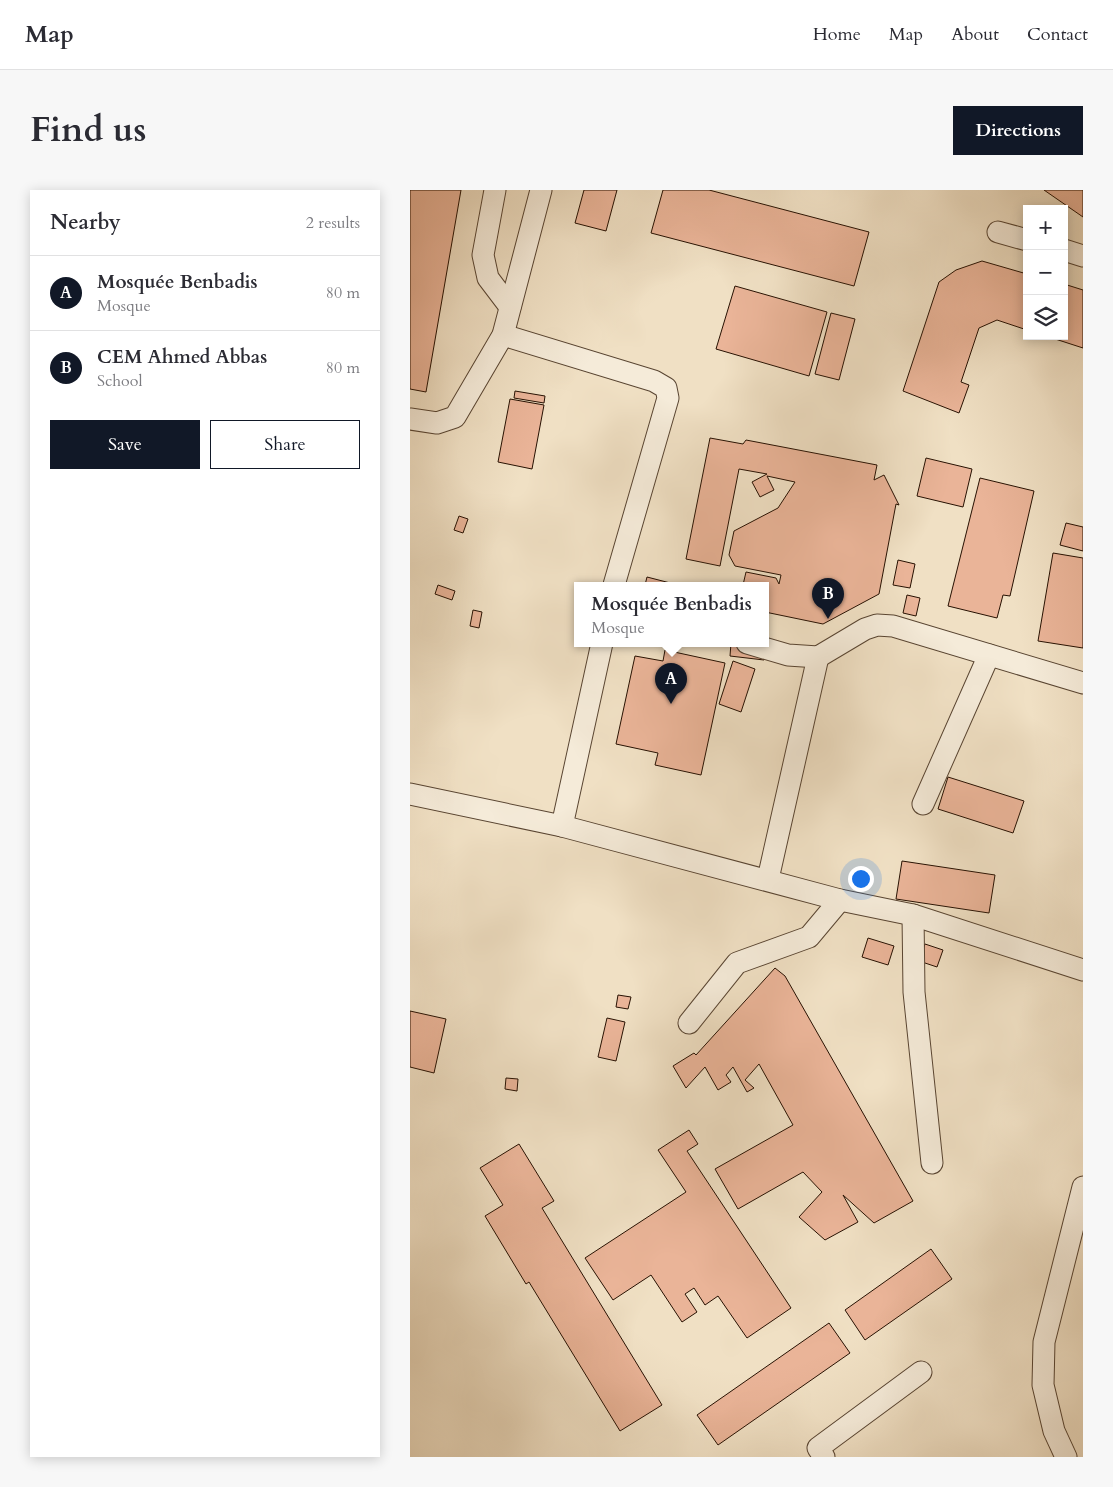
<!DOCTYPE html>
<meta charset="utf-8">
<style>
:root{--surface:#fff;--page:#f7f7f7;--text:#2b2b33;--muted:#7c7c81;--line:#e1e1e2;--accent:#111827}
body{margin:0;font-family:Cardo,serif;background:var(--page);color:var(--text)}
.controls{position:absolute;right:15px;top:15px;display:grid;overflow:hidden;border-radius:0px;box-shadow:0 2px 12px #0003}
.controls button{width:45px;height:45px;display:grid;place-items:center;padding:0;border:0;border-bottom:1px solid var(--line);background:var(--surface);color:var(--text);font:25px sans-serif}
.you{position:absolute;left:450px;top:688px;width:18px;height:18px;margin:-12px;border:4px solid #fff;border-radius:50%;background:#1a73e8;box-shadow:0 0 0 8px #1a73e833}
.badge{display:grid;place-items:center;width:32px;height:32px;border-radius:50%;background:var(--accent);color:#fff;font-size:16px;font-weight:700}
.pin{position:absolute;translate:-50% -41px;filter:drop-shadow(0 1px 2px #0008)}
.pin::after{content:'';position:absolute;top:26px;width:18px;height:15px;background:inherit;clip-path:polygon(0 0,100% 0,50% 100%)}
.popup{position:absolute;left:164px;top:392px;width:195px;height:65px;box-sizing:border-box;display:grid;place-content:center;border-radius:0px;background:var(--surface);filter:drop-shadow(0 1px 4px #0005);font-size:16px;white-space:nowrap;color:var(--muted)}
.popup b{font-size:19px;color:var(--text)}
.popup::after{content:'';position:absolute;left:50%;top:100%;margin-left:-10px;border:10px solid transparent;border-top-color:var(--surface)}
.list{margin:0;padding:0;list-style:none}
h2{display:flex;justify-content:space-between;align-items:center;height:65px;margin:0;padding:0 20px;font-size:21px}
h2 small{font-size:16px;font-weight:400;color:var(--muted)}
.list li{display:grid;grid-template-columns:32px 1fr auto;gap:15px;align-items:center;box-sizing:border-box;height:75px;padding:0 20px;border-top:1px solid var(--line)}
.list b{display:block;font-size:19px;white-space:nowrap}
.list p{margin:0;font-size:16px;white-space:nowrap;color:var(--muted)}
.list em{font-size:16px;font-style:normal;color:var(--muted)}
.actions{display:flex;gap:10px;padding:15px 20px}
.actions a{flex:1;padding:11px 0;border:1px solid var(--accent);border-radius:0px;text-align:center;font-size:18px;color:var(--accent)}
.actions .main{background:var(--accent);color:#fff}
.icon{flex:none;width:28px;height:28px;fill:none;stroke:currentColor;stroke-width:2;stroke-linecap:round;stroke-linejoin:round}
.map{position:relative;flex:none;width:673px;height:1267px;overflow:hidden;border-radius:0px}
header{display:flex;align-items:center;gap:30px;box-sizing:border-box;height:70px;padding:0 25px;background:var(--surface);border-bottom:1px solid var(--line)}
header strong{font-size:24px}
nav{display:flex;gap:28px;margin-inline-start:auto;font-size:18px}
.intro{display:flex;align-items:center;justify-content:space-between;box-sizing:border-box;height:120px;padding:0 30px}
h1{margin:0;font-size:35px}
.button{padding:12px 22px;border-radius:0px;background:var(--accent);color:#fff;font-size:18px;font-weight:700}
main{display:flex;gap:30px;padding:0 30px}
aside{flex:1;background:var(--surface);border-radius:0px;box-shadow:0 2px 12px #0003}
.map>svg:first-child{display:block}
</style>
<header>
<strong>Map</strong>
<nav><a>Home</a><a>Map</a><a>About</a><a>Contact</a></nav>
</header>
<div class="intro"><h1>Find us</h1><a class="button">Directions</a></div>
<main>
<aside>
<h2>Nearby<small>2 results</small></h2>
<ul class="list">
<li><span class="badge">A</span><div><b>Mosquée Benbadis</b><p>Mosque</p></div><em>80 m</em></li>
<li><span class="badge">B</span><div><b>CEM Ahmed Abbas</b><p>School</p></div><em>80 m</em></li>
</ul>
<div class="actions"><a class="main">Save</a><a>Share</a></div>
</aside>
<div class="map">
<svg width="673" height="1267" viewBox="0 0 673 1267">
<rect width="100%" height="100%" fill="#f0e0c4"/>
<filter id="stains"><feTurbulence type="fractalNoise" baseFrequency=".004" numOctaves="4"/><feColorMatrix values="0 0 0 0 .2 0 0 0 0 .09 0 0 0 0 .02 0 0 0 .5 -.17"/></filter>
<radialGradient id="worn" r=".72"><stop offset=".6" stop-color="#630" stop-opacity="0"/><stop offset="1" stop-color="#630" stop-opacity=".3"/></radialGradient>
<!-- building -->
<g fill="#eab498" stroke="#271102">
<polygon points="0,0 51,0 16,202 0,199"/>
<polygon points="174,0 207,0 196,41 165,33"/>
<polygon points="253,0 299,0 459,42 444,96 241,43"/>
<polygon points="634,0 673,0 673,27"/>
<polygon points="572,71 617,84 617,140 587,130 569,138 551,192 559,195 549,223 493,201 529,92 546,80"/>
<polygon points="654,94 673,100 673,158 636,146 654,146"/>
<polygon points="325,96 417,122 399,186 306,159"/>
<polygon points="421,123 445,129 429,190 405,184"/>
<polygon points="105,201 135,206 134,213 104,208"/>
<polygon points="100,209 134,215 122,279 88,272"/>
<polygon points="300,248 333,254 336,250 467,275 464,290 474,285 489,315 486,314 469,404 413,434 355,422 355,395 333,395 336,382 366,388 369,394 371,385 325,376 319,365 324,341 368,318 385,292 357,286 364,300 350,307 342,292 357,284 329,279 310,376 276,369"/>
<polygon points="516,268 562,279 553,317 507,306"/>
<polygon points="570,288 624,301 600,406 593,405 587,428 538,416"/>
<polygon points="49,326 58,329 53,343 44,340"/>
<polygon points="656,333 673,337 673,361 650,355"/>
<polygon points="643,363 673,368 673,458 628,451"/>
<polygon points="488,370 505,374 500,398 483,395"/>
<polygon points="237,387 268,395 235,395"/>
<polygon points="28,395 45,401 42,410 25,404"/>
<polygon points="497,405 510,408 506,426 493,423"/>
<polygon points="63,420 72,422 69,438 60,436"/>
<polygon points="321,453 356,455 354,470 320,466"/>
<polygon points="255,460 315,473 291,585 245,575 248,563 206,554 225,466 253,471"/>
<polygon points="323,471 345,479 331,522 309,514"/>
<polygon points="538,587 614,611 603,643 528,619"/>
<polygon points="492,671 585,685 579,723 486,709"/>
<polygon points="458,748 484,756 478,775 452,767"/>
<polygon points="515,754 533,760 527,777 509,771"/>
<polygon points="365,778 375,786 503,1011 464,1033 433,1005 448,1032 415,1050 389,1027 412,1002 393,982 328,1019 305,979 383,935 349,874 335,890 344,898 337,902 323,877 316,885 321,892 308,900 295,877 276,898 263,876 284,863 286,865"/>
<polygon points="208,805 221,807 218,819 206,817"/>
<polygon points="0,821 36,829 24,883 0,877"/>
<polygon points="197,828 215,832 206,871 188,867"/>
<polygon points="96,888 108,889 107,901 95,899"/>
<polygon points="279,940 288,954 277,961 381,1118 337,1148 308,1106 295,1115 284,1098 275,1104 287,1122 272,1132 241,1085 203,1110 175,1068 276,1002 248,960"/>
<polygon points="109,954 144,1011 132,1018 252,1215 210,1241 119,1092 116,1094 75,1026 93,1015 70,978"/>
<polygon points="521,1059 542,1089 455,1150 435,1120"/>
<polygon points="419,1133 440,1163 308,1255 287,1225"/>
</g>
<g fill="none" stroke-linecap="round" stroke-linejoin="round">
<!-- minor casing -->
<g stroke="#594532" stroke-width="23">
<g id="minor">
<polyline points="85,0 73,65 78,88 100,117"/>
<polyline points="588,42 617,50"/>
<polyline points="654,60 673,66"/>
<polyline points="93,145 244,191 256,198 258,208 204,395"/>
<polyline points="0,229 27,233 45,227 93,145 131,0"/>
<polyline points="337,453 378,465 408,467 455,439 467,435 483,436 673,493"/>
<polyline points="0,604 152,636 430,710 503,725 673,780"/>
<polyline points="513,614 579,465"/>
<polyline points="152,636 192,453"/>
<polyline points="358,689 408,467"/>
<polyline points="503,725 504,802 522,973"/>
<polyline points="279,833 327,773 399,747 430,710"/>
<polyline points="414,1267 408,1258 511,1182"/>
<polyline points="656,1267 644,1241 633,1195 634,1152 673,997"/>
</g>
</g>
<!-- minor -->
<use href="#minor" stroke="#f5ebd9" stroke-width="21"/>
</g>
<rect width="100%" height="100%" filter="url(#stains)"/>
<rect width="100%" height="100%" fill="url(#worn)"/>
</svg>
<div class="controls">
<button>+</button>
<button>−</button>
<button><svg class="icon" aria-label="layers" viewBox="0 0 24 24"><path d="M12 4l9 5-9 5-9-5zM3 14l9 5 9-5"/></svg></button>
</div>
<div class="you"></div>
<div class="pin badge" style="left:261px;top:514px">A</div>
<div class="popup"><b>Mosquée Benbadis</b>Mosque</div>
<div class="pin badge" style="left:418px;top:429px">B</div>
</div>
</main>
